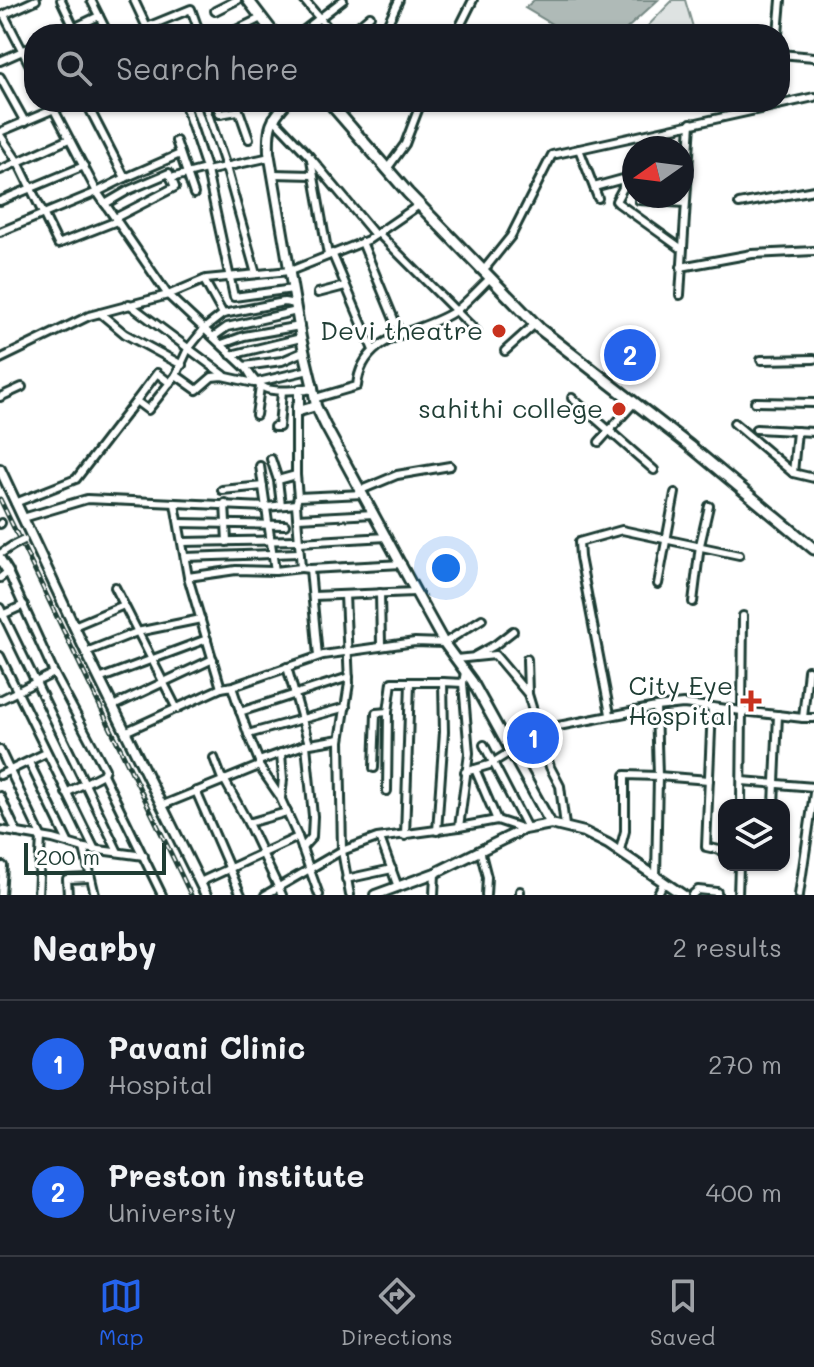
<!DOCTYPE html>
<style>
:root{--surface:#171b24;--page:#242831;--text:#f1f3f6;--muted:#9ea1a6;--line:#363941;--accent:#2563eb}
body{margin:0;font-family:Mali,sans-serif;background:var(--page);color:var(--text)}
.controls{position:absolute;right:24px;bottom:24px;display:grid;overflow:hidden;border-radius:16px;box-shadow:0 2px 6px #0004}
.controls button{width:72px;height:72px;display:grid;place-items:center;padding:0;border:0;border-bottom:2px solid var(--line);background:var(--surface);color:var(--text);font:40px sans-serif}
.compass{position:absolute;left:622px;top:136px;width:72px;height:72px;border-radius:50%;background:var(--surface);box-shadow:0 2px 6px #0004;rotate:256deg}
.scale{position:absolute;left:24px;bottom:20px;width:142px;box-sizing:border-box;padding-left:8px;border:4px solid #1f3d34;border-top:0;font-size:22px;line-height:28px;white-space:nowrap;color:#1f3d34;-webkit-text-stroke:6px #fff;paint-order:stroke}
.you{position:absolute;left:446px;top:568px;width:28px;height:28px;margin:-20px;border:6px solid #fff;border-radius:50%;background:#1a73e8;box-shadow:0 0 0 12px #1a73e833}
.badge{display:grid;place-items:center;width:52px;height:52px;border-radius:50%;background:var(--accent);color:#fff;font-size:26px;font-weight:700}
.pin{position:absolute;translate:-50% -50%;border:4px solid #fff;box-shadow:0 2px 8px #0006}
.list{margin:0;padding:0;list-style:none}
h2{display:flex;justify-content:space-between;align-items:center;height:104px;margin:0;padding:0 32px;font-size:34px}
h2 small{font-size:26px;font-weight:400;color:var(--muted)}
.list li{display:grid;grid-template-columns:52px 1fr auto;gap:24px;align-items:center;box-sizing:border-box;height:128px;padding:0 32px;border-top:2px solid var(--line)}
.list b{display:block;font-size:30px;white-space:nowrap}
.list p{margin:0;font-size:26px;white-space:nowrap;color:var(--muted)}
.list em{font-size:26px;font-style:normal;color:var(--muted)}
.icon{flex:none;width:44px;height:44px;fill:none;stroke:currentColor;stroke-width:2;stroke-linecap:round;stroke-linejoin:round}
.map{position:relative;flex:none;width:814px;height:895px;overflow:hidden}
.search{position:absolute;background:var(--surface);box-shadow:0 2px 6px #0004;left:24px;right:24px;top:24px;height:88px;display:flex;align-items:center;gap:20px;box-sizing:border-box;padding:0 28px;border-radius:32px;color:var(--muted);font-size:30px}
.sheet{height:360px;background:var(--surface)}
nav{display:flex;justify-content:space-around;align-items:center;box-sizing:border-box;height:112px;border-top:2px solid var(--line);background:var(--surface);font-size:22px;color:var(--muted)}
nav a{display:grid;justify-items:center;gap:4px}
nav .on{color:var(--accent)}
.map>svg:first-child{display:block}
</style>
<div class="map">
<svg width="814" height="895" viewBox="0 0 814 895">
<rect width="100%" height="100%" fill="#fff"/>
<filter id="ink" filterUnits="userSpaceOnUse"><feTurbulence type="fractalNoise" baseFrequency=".0125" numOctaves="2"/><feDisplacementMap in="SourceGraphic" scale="16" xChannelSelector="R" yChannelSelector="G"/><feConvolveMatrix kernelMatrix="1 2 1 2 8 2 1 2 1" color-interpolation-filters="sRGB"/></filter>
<g filter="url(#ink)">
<!-- green -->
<polygon fill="#dee3e2" stroke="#7e908b" stroke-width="2" points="673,0 685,0 695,34 640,34"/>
<!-- water -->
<polygon fill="#afbab7" stroke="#758883" stroke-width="2" points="534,0 658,0 621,34 569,34 525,8"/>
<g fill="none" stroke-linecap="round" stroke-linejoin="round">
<!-- street-tunnel -->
<polyline stroke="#d2d8d6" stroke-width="6" stroke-dasharray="6 3" stroke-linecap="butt" points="1,523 11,517"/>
<!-- street casing -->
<g stroke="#1f3d34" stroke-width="12">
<g id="street">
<polyline points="61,0 77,34"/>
<polyline points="91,0 108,34"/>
<polyline points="134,0 150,34"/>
<polyline points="304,0 333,34"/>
<polyline points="215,11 237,0"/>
<polyline points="3,15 36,0"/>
<polyline points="4,15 34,73"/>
<polyline points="147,27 191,9 200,34"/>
<polyline points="386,27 399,0"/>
<polyline points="61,34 99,16"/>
<polyline points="228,34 261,18"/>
<polyline points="299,34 343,0"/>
<polyline points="349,34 370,16"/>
<polyline points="456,34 473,0"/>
<polyline points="778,34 781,0"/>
<polyline points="780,54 814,57"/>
<polyline points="0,61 34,46"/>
<polyline points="0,77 25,122"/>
<path d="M 50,102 L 97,192 L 168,295 L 247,369 C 260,394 273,391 299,390"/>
<polyline points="86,102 125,178 180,154"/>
<polyline points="184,102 207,171 234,297 293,289"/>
<polyline points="204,102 226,167 256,274"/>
<polyline points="216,102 220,114 238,111"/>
<polyline points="236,102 249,139"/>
<polyline points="273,118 310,157 375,235"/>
<polyline points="0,132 71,102"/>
<polyline points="0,135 18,162 58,244 117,221"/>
<polyline points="176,141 194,194"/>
<polyline points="579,149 598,198"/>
<polyline points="311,160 328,255"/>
<polyline points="387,169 405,144 421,102"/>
<polyline points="0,170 69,139"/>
<polyline points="207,171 270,157"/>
<polyline points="273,174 313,175"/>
<polyline points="171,178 206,169"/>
<polyline points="594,187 623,179 623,188 616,201 618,203 682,249"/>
<polyline points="639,200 685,203"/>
<polyline points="0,201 84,166"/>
<polyline points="105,204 129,190 169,173 175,187 115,218"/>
<polyline points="739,204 814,190"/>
<polyline points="0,232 97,192 125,178"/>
<polyline points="378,233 477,332"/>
<polyline points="362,242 400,334"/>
<polyline points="332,253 373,350"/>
<polyline points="681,267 752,254 814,251"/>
<polyline points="483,271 511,236 552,155 814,97"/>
<polyline points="204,280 223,314 284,302 296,304"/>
<polyline points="318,293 345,286"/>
<polyline points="680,295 691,123"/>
<polyline points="129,304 224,375"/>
<polyline points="100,313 125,334 182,365"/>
<polyline points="213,337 227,327 297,311"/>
<polyline points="222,344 244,336 300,326"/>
<polyline points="505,351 535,324"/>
<polyline points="231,355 301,338"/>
<polyline points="0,359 89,316 168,295 206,279 290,271 368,240 419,205"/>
<polyline points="761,360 814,359"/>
<polyline points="244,366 282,361 305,351"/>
<polyline points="176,375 188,349 205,328 223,314"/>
<polyline points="170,383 157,373 136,401 148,410 176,375 197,390 212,377 222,376 254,383 309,370"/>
<polyline points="0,397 22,387"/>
<path d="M 316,398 L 357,386 C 362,331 423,335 458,309 C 469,300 480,288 490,278"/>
<polyline points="572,398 654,470"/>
<polyline points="755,402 814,403"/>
<polyline points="296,406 296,475"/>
<polyline points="256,415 260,387"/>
<polyline points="734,423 793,473 814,478"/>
<polyline points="274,427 279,427 282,391"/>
<polyline points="756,429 814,432"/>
<polyline points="599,442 634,403"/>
<polyline points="271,459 278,480 281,505"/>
<polyline points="260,466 275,571 301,568"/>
<polyline points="793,473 797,431"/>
<polyline points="278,480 296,475 298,497"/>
<polyline points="222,490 263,486"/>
<polyline points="361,490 397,475 450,466"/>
<polyline points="15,503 76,479 136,401"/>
<polyline points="225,503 227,542"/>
<polyline points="175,504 188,577 236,570 275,571"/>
<polyline points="296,504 301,568 310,569 318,656"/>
<polyline points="23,518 87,499 266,507 296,504 298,497 363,494"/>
<polyline points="298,518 374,514"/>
<polyline points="179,523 285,525"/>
<polyline points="0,524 1,523"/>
<polyline points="182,542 298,540"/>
<polyline points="299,542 387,537"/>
<polyline points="0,554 12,546"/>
<polyline points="185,557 299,553"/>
<polyline points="310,569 402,564"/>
<polyline points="188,577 221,688"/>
<polyline points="0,578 8,572 54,673 105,769 103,774 162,895"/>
<polyline points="658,584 675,493"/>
<polyline points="115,587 177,709"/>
<polyline points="380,593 381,645"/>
<polyline points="345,595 349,683 340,741 342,851 350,895"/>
<polyline points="313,596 415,592"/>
<polyline points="693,602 700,545 709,506"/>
<polyline points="0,608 118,852"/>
<polyline points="2,615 24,605"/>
<polyline points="74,626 124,605"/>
<polyline points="86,652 137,632 201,619"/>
<polyline points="0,656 95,850"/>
<polyline points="475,656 495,645 513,631"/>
<polyline points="456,659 495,655 527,693"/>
<polyline points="527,659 528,694 550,767 560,786 565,826"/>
<polyline points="287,667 309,744"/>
<polyline points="808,670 803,718 814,718"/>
<polyline points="465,672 463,683 469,753 459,827 497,820 524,829"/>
<polyline points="99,679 207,639"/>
<polyline points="232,687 248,734"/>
<polyline points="0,700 54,673"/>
<polyline points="113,706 213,659"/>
<polyline points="240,712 349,677"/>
<polyline points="610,714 580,557 579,542 622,530 739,555"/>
<polyline points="127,731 221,688 233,686 323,655 415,642 444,643 482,619"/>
<polyline points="502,737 656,707"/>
<polyline points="484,745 527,828"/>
<polyline points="0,750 42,838"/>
<polyline points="214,758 222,779"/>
<polyline points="259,761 248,734 346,707"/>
<polyline points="29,762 68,842"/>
<polyline points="259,766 279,795 298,837"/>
<polyline points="374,768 376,713 388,712"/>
<polyline points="475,769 497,820"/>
<polyline points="465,772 489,765 510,752"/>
<polyline points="0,775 46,753"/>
<polyline points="224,779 248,823 282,895"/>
<polyline points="709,780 658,776 656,707 683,704 712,707"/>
<polyline points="742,781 814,787"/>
<polyline points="196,791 241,895"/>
<polyline points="387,791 388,712 392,682 443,682"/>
<polyline points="66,793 103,774"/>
<polyline points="0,796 17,833"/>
<polyline points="281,798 283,779 281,753"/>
<polyline points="163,805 259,766 259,761 304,745 340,739"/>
<polyline points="741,805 742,711 803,718"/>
<polyline points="774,805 778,715"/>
<polyline points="248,823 287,812"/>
<polyline points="0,830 53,839 84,848 144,856"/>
<polyline points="437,831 444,732 443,682 463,683"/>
<polyline points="405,836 410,682"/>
<polyline points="380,838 398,887"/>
<polyline points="84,848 95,895"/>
<polyline points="302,848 312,837 313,816 306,745"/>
<polyline points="480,850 487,877 486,895"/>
<polyline points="620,850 625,831 625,775 658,776 656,877"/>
<polyline points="724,851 706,847 712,707 742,711 743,616"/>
<polyline points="346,879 392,869"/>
<polyline points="200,882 298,837 319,895"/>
<polyline points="1,895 3,866"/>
<polyline points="38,895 41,837"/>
<polyline points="68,895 67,879 90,878"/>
<polyline points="265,895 339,852 377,838 459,827"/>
<polyline points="434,895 435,873"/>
<polyline points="520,895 520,891"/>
<polyline points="657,895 663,884"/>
<polyline points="692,895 698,890 717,892 717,895"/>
<polyline points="738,895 739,865"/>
<polyline points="799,895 814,793"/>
</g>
</g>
<!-- secondary casing -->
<g stroke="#1f3d34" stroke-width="14">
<g id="secondary">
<path d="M 287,102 C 270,121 268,127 269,152 L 301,338 L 313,388"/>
<polyline points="316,406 299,411 299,390 313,388 316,406 325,425 419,598 444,643 472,681 551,824 584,832 608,844 683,895"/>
<polyline points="0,469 86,652 206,895"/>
<polyline points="0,559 8,572"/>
<polyline points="375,895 435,873 524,829 551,824"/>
</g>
</g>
<!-- primary casing -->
<g stroke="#1f3d34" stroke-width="15">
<g id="primary">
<polyline points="248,0 274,34"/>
<polyline points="329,102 408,193 540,329 690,446 814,549"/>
</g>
</g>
<!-- street -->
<use href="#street" stroke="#fff" stroke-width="6"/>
<!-- secondary -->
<use href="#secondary" stroke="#fff" stroke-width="8"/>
<!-- primary -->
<use href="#primary" stroke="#fff" stroke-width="9"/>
<!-- rail casing -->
<g stroke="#1f3d34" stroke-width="5">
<polyline id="rail" points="0,499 191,895"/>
</g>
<!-- rail -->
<use href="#rail" stroke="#fff" stroke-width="2" stroke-dasharray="6" stroke-linecap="butt"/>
<!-- street-bridge casing -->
<g stroke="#1f3d34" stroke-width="12" stroke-linecap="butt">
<polyline id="street-bridge" points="12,546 24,540"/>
</g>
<!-- street-bridge -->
<use href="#street-bridge" stroke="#fff" stroke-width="6"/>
</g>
</g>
<!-- markers -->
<g fill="#c8321e" stroke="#fff" stroke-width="3">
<circle cx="499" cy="331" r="8"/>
<circle cx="619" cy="409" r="8"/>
<path d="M747 689h8v8h8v8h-8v8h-8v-8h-8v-8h8z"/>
</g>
<g text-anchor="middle" stroke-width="6" stroke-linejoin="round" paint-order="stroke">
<!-- poi labels -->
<g font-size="26" fill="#1f3d34" stroke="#fff" text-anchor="end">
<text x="483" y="340">Devi theatre</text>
<text x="603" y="418">sahithi college</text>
<text x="733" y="695">City Eye<tspan x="733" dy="30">Hospital</tspan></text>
</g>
</g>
</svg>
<div class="controls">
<button><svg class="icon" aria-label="layers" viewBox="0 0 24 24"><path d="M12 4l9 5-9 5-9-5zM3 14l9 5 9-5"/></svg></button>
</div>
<svg class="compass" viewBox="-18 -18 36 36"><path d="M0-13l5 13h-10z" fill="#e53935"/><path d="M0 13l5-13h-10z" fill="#9ea1a6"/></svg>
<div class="scale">200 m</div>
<div class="you"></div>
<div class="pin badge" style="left:533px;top:738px">1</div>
<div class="pin badge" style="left:630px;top:355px">2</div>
<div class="search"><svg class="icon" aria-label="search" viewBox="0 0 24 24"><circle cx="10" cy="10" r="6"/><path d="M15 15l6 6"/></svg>Search here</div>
</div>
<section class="sheet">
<h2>Nearby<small>2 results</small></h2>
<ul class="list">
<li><span class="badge">1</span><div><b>Pavani Clinic</b><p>Hospital</p></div><em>270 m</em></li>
<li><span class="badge">2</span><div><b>Preston institute</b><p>University</p></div><em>400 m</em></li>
</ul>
</section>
<nav>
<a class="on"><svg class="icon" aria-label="map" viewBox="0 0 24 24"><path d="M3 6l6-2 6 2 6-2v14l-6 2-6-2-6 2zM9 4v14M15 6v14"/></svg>Map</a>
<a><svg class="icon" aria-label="directions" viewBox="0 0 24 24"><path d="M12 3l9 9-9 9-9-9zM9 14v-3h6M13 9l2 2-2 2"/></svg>Directions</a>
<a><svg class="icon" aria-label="saved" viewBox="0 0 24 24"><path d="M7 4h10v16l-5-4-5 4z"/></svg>Saved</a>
</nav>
